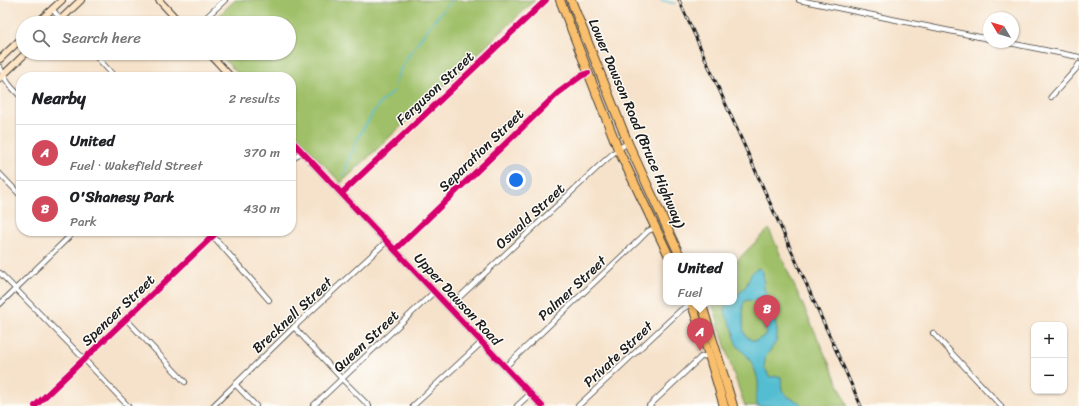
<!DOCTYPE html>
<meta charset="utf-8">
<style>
:root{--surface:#fff;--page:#f6f6f6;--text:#202124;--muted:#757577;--line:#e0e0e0;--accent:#d1495b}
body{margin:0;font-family:Sriracha,sans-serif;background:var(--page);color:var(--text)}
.controls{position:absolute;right:12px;bottom:12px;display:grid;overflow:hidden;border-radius:8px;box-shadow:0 1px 3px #0004}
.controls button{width:36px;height:36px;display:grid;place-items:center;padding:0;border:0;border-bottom:1px solid var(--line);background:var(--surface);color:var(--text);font:20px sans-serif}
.compass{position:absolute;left:983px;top:12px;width:36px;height:36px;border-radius:50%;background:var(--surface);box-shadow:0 1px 3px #0004;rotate:308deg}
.you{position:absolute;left:516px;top:180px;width:14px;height:14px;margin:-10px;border:3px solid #fff;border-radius:50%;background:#1a73e8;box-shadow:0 0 0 6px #1a73e833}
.badge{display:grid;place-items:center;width:26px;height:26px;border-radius:50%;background:var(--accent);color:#fff;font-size:13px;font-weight:700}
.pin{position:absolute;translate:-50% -33px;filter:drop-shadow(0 1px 2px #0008)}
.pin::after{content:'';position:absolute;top:21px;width:14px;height:12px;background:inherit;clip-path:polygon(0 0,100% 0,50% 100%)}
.popup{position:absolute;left:663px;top:253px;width:74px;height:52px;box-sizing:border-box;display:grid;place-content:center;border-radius:8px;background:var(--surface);filter:drop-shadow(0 1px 3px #0005);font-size:13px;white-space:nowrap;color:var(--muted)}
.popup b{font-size:15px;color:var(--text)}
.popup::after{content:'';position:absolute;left:50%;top:100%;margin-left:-8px;border:8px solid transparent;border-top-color:var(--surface)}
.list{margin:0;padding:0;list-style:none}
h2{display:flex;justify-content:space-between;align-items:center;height:52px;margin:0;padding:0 16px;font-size:17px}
h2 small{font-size:13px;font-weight:400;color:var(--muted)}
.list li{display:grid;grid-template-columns:26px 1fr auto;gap:12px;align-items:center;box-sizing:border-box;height:56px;padding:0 16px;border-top:1px solid var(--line)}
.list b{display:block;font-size:15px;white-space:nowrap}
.list p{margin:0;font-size:13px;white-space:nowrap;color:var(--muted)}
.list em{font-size:13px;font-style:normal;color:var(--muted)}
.icon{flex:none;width:22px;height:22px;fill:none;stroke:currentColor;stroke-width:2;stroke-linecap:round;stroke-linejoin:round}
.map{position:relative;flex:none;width:1079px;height:406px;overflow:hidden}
.search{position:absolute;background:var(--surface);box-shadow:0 1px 3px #0004;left:16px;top:16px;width:280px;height:44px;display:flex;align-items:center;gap:10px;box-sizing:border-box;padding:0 14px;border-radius:22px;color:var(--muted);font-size:15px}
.panel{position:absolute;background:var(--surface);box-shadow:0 1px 3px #0004;left:16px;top:72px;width:280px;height:164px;border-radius:16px}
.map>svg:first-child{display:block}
</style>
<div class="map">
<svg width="1079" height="406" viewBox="0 0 1079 406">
<rect width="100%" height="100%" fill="#fdfcf7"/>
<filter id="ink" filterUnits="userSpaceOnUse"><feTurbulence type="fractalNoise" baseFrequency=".025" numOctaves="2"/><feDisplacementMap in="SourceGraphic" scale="8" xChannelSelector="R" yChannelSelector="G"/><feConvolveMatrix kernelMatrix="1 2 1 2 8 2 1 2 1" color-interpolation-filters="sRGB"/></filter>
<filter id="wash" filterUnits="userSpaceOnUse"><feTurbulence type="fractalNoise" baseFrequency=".012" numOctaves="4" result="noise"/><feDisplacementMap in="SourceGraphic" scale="16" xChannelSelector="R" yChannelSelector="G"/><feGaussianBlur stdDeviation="0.9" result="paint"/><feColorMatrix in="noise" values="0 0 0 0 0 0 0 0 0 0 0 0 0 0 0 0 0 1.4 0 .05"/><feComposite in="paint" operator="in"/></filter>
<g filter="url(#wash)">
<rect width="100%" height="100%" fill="#f6e2ca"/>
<!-- green -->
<g fill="#9fbf68" stroke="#5e6e42">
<polygon points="235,0 535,0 341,183 291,130 291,77 241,77 218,53 289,53 289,23 211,23"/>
<polygon points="769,229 848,406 745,406 732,369 712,302 734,302 734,263"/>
</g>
<!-- water -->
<path fill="#54bdd1" stroke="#386c76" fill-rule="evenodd" d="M 759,268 L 763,272 L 764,288 L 768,296 L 775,307 L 774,316 L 777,330 L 777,338 L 776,342 L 766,356 L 765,360 L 764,367 L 766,370 L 769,376 L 771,377 L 779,376 L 781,377 C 782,381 781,386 782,390 C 786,399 798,399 803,406 L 758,406 C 754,399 756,395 758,388 C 759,381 756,371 752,364 C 749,356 742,352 737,345 C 734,341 735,335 733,330 C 730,321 721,312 727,302 L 734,302 L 734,297 C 739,294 743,290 746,286 C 750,279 750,271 759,268 ZM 748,300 L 757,301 L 760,306 L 761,314 L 766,333 L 764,336 L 756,341 C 740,338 744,326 743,314 C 743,309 742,306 745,301 Z"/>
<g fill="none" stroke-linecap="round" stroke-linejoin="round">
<!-- stream -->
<g stroke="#54bdd1" stroke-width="1.5">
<polyline points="661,0 672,3 675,3"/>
<path d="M 395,86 C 396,76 400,69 406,60 C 419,38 435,19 452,0"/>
<polyline points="344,176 349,159 358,138 374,111 383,100 394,91"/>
</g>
</g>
</g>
<g filter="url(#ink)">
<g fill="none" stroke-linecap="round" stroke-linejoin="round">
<!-- street casing -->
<g stroke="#3d3a36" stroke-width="6">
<g id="street">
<polyline points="799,0 989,39"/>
<polyline points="52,9 64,23"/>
<polyline points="200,23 225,0"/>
<polyline points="1004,42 1079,57"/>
<polyline points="93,53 115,77"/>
<path d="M 0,67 C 4,80 12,88 21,97"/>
<polyline points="1051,97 1076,69 1079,64"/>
<polyline points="291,161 302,151"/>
<polyline points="0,174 21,196"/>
<polyline points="342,193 546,0"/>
<polyline points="213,236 269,300"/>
<polyline points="395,250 558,93 581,76 588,73"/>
<polyline points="0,273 84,359 128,406"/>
<polyline points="0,304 75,231"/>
<polyline points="449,307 599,166 618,149 628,143"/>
<polyline points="126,319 185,382"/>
<polyline points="294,327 342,379 369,406"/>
<polyline points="933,333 1001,406"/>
<polyline points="505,367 639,240 648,231 655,228"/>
<polyline points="235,384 256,406"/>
<polyline points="35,406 218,231"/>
<polyline points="213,406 294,327 387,241"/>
<polyline points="313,406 434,292"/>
<polyline points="413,406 482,342"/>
<polyline points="517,406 530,394"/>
<polyline points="578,406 681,310 692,303"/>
<polyline points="649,406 701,357 709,355"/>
</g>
</g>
<!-- secondary casing -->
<g stroke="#3d3a36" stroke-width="8">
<g id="secondary">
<polyline points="159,0 180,23"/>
<polyline points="37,23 62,0"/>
<polyline points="57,23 81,0"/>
<polyline points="209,53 231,77"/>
<polyline points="0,59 23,37"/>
<polyline points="0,78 26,53"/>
<polyline points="291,140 542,406"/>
</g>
</g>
<!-- highway casing -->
<g stroke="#3d3a36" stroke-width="10">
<g id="highway">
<polyline points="560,0 618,149 669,256"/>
<polyline points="571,0 628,143 680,256"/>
<polyline points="691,302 709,355 724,406"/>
<polyline points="701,302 733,406"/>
</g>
</g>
<!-- street -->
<use href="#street" stroke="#fff" stroke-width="4.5"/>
<!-- secondary -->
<use href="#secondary" stroke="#fde5c5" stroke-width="6"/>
<!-- highway -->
<use href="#highway" stroke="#f9bf6d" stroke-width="8"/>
<!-- rail casing -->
<g stroke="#1c1c1c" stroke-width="3">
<polyline id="rail" points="679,0 861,406"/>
</g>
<!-- rail -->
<use href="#rail" stroke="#fdfcf7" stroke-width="1.5" stroke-dasharray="4.5" stroke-linecap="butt"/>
<!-- cycleway casing -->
<g stroke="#fdfcf7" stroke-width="8">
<g id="cycleway">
<polyline points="291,140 542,406"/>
<polyline points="342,193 546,0"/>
<polyline points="395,250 558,93 581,76 588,73"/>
<polyline points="35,406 218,231"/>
</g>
</g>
<!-- cycleway -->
<use href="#cycleway" stroke="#d6006c" stroke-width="6"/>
</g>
</g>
<g text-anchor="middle" stroke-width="3" stroke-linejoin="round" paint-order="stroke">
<!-- street labels -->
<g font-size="14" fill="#1c1c1c" stroke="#fdfcf7">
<text transform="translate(435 88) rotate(-43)" y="5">Ferguson Street</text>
<text transform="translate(637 123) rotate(67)" y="5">Lower Dawson Road (Bruce Highway)</text>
<text transform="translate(481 150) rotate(-44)" y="5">Separation Street</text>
<text transform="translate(530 216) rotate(-43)" y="5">Oswald Street</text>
<text transform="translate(572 288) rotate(-43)" y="5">Palmer Street</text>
<text transform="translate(458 299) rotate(47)" y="5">Upper Dawson Road</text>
<text transform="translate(118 310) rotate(-44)" y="5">Spencer Street</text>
<text transform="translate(292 315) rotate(-43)" y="5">Brecknell Street</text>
<text transform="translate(366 341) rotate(-43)" y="5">Queen Street</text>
<text transform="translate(618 354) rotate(-43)" y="5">Private Street</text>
</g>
</g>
</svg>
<div class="controls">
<button>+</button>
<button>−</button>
</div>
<svg class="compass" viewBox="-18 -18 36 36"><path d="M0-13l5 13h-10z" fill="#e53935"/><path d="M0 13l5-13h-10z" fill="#757577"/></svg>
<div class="you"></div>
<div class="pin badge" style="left:700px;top:351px">A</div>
<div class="popup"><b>United</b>Fuel</div>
<div class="pin badge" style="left:767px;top:328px">B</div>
<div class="search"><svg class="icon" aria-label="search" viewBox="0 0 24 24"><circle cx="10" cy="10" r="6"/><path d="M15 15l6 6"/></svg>Search here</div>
<section class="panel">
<h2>Nearby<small>2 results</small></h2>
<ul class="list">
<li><span class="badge">A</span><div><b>United</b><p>Fuel · Wakefield Street</p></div><em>370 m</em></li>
<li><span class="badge">B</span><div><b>O'Shanesy Park</b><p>Park</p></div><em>430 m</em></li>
</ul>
</section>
</div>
